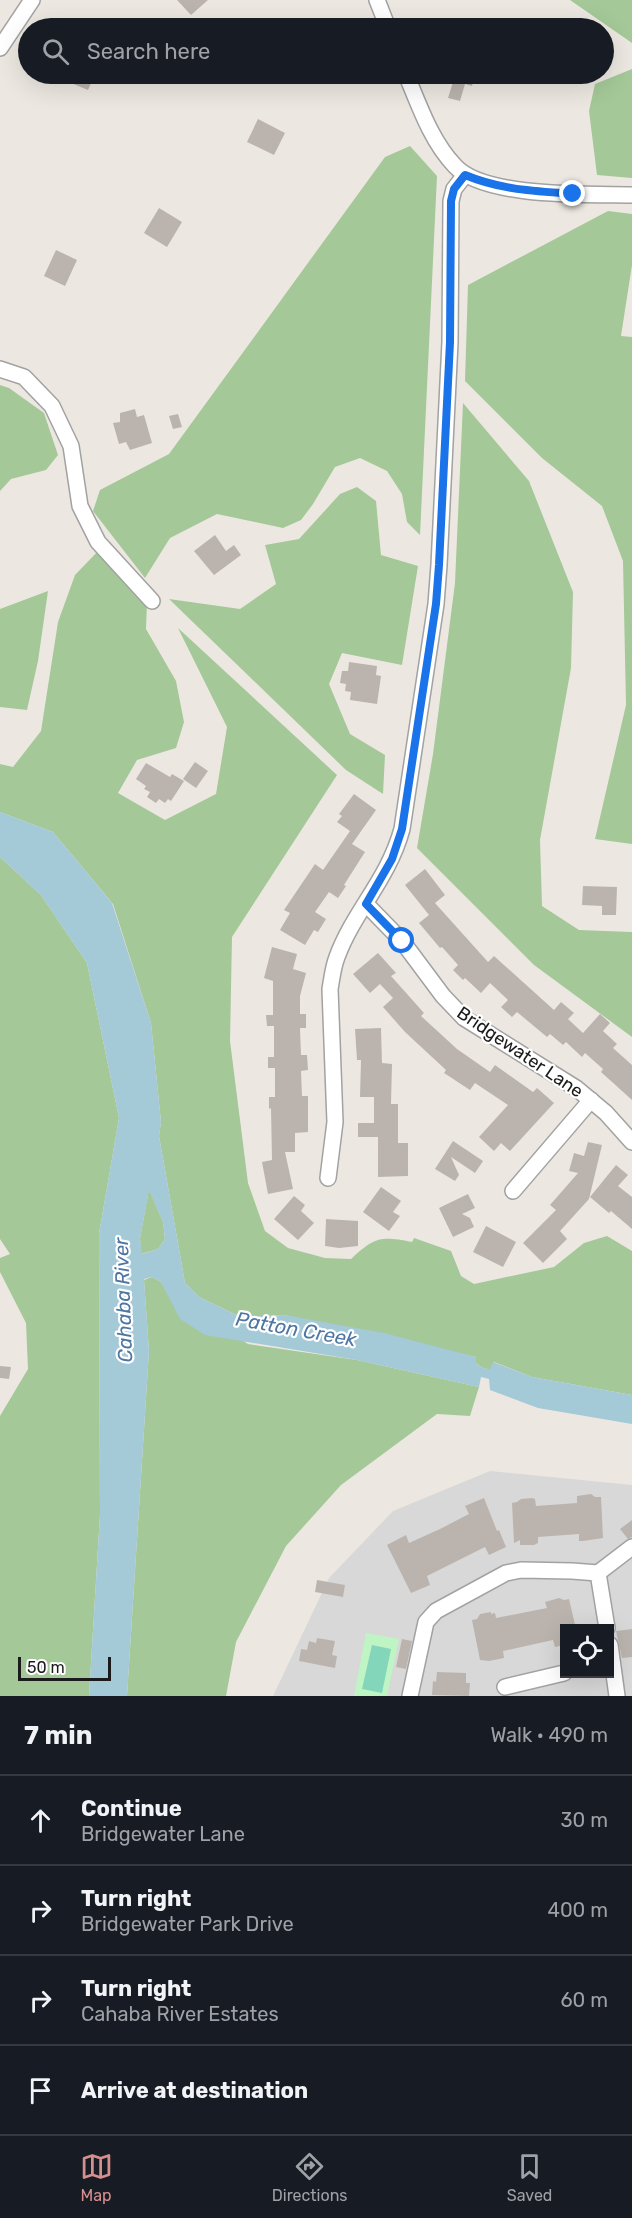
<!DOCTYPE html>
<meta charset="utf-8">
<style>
:root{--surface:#171b24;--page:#20242c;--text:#f1f3f6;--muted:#9ea1a6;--line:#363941;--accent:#d78f8e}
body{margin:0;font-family:Rubik,sans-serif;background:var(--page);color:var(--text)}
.controls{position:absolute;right:18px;bottom:18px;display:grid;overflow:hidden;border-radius:0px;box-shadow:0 6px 24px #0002}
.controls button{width:54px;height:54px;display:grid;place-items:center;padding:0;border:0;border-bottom:2px solid var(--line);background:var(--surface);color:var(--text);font:30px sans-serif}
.scale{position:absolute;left:18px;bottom:15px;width:93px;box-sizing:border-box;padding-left:6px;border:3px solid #1b1b1b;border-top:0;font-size:16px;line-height:21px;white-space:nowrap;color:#1b1b1b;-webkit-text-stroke:4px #fff;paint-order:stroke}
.stop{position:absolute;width:18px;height:18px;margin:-14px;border:4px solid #1a73e8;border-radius:50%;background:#fff}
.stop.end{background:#1a73e8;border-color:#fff;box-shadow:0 2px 6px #0008}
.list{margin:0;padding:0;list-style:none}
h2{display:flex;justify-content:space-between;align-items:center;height:78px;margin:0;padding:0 24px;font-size:26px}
h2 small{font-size:20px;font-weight:400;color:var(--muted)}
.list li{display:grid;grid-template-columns:39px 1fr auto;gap:18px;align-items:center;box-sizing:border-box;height:90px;padding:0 24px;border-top:2px solid var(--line)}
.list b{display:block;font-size:22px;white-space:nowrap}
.list p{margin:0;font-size:20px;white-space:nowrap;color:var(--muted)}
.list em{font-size:20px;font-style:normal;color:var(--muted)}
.icon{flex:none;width:33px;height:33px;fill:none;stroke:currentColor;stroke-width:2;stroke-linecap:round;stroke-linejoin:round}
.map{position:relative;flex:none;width:632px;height:1696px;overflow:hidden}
.search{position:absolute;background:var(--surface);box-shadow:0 6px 24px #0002;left:18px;right:18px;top:18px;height:66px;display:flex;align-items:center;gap:15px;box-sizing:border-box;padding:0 21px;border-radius:33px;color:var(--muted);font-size:22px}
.sheet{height:438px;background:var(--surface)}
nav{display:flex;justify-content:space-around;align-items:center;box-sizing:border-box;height:84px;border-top:2px solid var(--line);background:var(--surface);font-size:16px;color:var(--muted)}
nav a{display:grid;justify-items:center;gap:3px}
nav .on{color:var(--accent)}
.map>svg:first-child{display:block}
</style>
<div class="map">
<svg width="632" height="1696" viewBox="0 0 632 1696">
<rect width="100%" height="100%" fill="#ece8e1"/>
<!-- residential -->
<path fill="#d9d8d8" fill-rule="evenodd" d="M 490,1471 L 632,1485 L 632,1696 L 273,1696 L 329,1578 L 393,1511 ZM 564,1628 L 610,1628 L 610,1674 L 564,1674 Z"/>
<!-- forest -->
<g fill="#a4c898">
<polygon points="570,0 632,0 632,43"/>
<polygon points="632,69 632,178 597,175 589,111 595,84"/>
<polygon points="410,146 437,176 420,535 407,522 402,494 387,471 360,458 335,467 313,504 301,520 283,528 217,514 170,538 145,578 93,511 100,490 169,454 385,157"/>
<polygon points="608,211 632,214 632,265 621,336 632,337 632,844 595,839 626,705 623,561 602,506 542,458 465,381 468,285"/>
<polygon points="0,385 9,388 44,413 58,455 46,470 11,479 0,491"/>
<polygon points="463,403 529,481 573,592 571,668 540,840 542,906 579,930 632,932 632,1037 534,965 417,848 433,754 455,583"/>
<polygon points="357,487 376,501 381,555 418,566 402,665 342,653 329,684 350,734 385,755 383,794 346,770 169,599 240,609 276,584 265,545 299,539 340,494"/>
<path d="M 99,550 L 147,601 L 146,629 L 176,681 L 184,722 L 176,748 L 137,760 L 118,793 L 165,820 L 216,794 L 227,727 L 178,628 L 337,775 L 232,937 L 230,1041 L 248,1183 L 265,1231 L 288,1248 L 325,1258 L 351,1259 C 375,1237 380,1236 412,1242 L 414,1238 L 451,1251 L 461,1276 L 474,1284 L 554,1267 L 584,1243 L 607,1236 L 632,1251 L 632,1395 L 532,1377 L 494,1362 L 490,1370 L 483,1368 L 476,1363 L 476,1357 L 284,1315 L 241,1317 L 199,1297 L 185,1283 L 159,1136 L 161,1122 L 151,1023 L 113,904 L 53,832 L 0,812 L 0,764 L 13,767 L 41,731 L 58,622 L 75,575 Z"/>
<polygon points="48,591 38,661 27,710 0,707 0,609"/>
<polygon points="0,857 41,895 87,963 119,1118 99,1234 100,1515 89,1696 0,1696 0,1416 28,1369 26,1323 0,1272 0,1258 10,1254 0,1239"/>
<polygon points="149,1189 163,1222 165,1239 158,1249 141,1254 140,1238"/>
<polygon points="152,1277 161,1282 168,1294 248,1344 357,1360 479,1387 470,1416 437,1414 341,1485 286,1546 236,1642 226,1696 127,1696 149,1351 144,1280"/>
</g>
<!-- park -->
<polygon fill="#bff4c5" points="366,1633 399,1639 387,1696 354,1696"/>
<!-- pitch -->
<polygon fill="#83d6b9" points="372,1645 391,1649 382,1693 362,1689"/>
<!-- water -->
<path fill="#a4c9d7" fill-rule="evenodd" d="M 0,812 L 53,832 L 112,903 L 151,1023 L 161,1122 L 159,1136 L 185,1283 L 199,1297 L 241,1317 L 284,1315 L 384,1333 L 476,1357 L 476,1363 L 483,1368 L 490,1369 L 493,1362 L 532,1377 L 632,1395 L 632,1424 L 538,1408 L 490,1390 L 489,1379 L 481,1377 L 479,1387 L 357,1360 L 205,1335 L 180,1319 L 161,1282 L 152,1277 L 144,1279 L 149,1351 L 127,1696 L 89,1696 L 100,1515 L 99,1234 L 119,1118 L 87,963 L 41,895 L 0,857 ZM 149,1190 L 163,1222 L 165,1239 L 158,1249 L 142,1254 L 140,1238 Z"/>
<!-- building -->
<g fill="#bbb4ae">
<polygon points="177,0 208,0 191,15"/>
<polygon points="49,74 95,74 88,90"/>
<polygon points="435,74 475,74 472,86 465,84 460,101 448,98 453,82 435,77"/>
<polygon points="258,119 285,133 274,155 247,142"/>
<polygon points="159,208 182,222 167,247 144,233"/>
<polygon points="56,250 77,260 65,286 44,276"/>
<polygon points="135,409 137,417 144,415 152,443 130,450 126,442 119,444 113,423 120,422 120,413"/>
<polygon points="178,414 182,427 173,429 169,416"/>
<polygon points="215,535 226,551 234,545 241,555 214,575 194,551"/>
<polygon points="349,662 377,666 376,675 381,676 377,704 350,700 351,692 345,691 346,684 340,683 342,671 348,671"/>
<polygon points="195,762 208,771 196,788 183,779"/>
<polygon points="146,763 170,777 172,774 184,781 171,801 168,799 165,803 159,799 156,803 147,797 150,792 144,789 146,786 136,779"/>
<polygon points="354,794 376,810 352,844 365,852 344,885 346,886 338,898 329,892 315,912 326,919 318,932 314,930 305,945 280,930 290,913 284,910 315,864 323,870 350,831 337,822 342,816 339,814"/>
<polygon points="425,869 445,895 435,903 488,962 494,956 554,1010 561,1002 574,1013 568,1019 583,1033 600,1014 610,1023 603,1031 617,1044 613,1048 632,1065 632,1100 601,1072 603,1069 585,1053 582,1057 566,1042 563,1045 550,1034 547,1037 517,1012 512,1017 501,1007 508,1000 490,983 481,993 465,978 463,980 453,970 458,965 442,947 440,948 419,923 429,915 405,885"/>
<polygon points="583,886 617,887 616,915 602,915 602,906 582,905"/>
<polygon points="272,947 297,954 293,969 306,973 300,996 300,1014 306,1014 306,1028 300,1028 301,1055 307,1055 308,1070 301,1071 302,1096 308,1096 308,1132 295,1133 295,1152 285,1152 293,1189 268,1194 262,1162 272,1160 271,1108 269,1109 269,1097 275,1097 275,1068 268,1068 268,1057 274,1057 274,1026 267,1026 266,1015 273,1015 273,981 264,978"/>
<polygon points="378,953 396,973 391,976 424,1013 421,1016 457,1049 490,1072 495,1065 533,1092 537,1088 554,1103 510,1151 501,1143 494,1151 479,1137 508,1105 475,1083 470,1090 444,1073 446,1070 405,1032 383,1007 393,998 380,984 370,993 353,974"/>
<polygon points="381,1028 382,1063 392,1064 391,1104 398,1104 398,1143 408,1143 408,1176 378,1177 378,1137 358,1137 358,1123 374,1123 374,1097 360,1097 361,1060 357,1060 355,1029"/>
<polygon points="453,1141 483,1161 475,1173 451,1157 459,1175 455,1181 435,1169"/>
<polygon points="588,1142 602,1145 589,1199 560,1231 567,1239 543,1263 523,1243 556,1210 550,1205 578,1173 569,1171 574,1153 584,1156"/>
<polygon points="616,1165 628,1175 618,1186 632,1197 632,1229 611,1211 609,1213 590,1197"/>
<polygon points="381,1187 401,1201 393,1212 400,1216 389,1231 363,1212"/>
<polygon points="468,1194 475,1208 462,1214 470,1218 474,1227 453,1237 439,1208"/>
<polygon points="294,1196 305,1205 301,1211 314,1223 298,1240 274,1219"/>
<polygon points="326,1219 358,1221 358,1246 339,1248 325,1246"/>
<polygon points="486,1226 516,1242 503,1267 473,1252"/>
<polygon points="0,1366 11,1367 9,1379 0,1378"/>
<polygon points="591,1494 595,1497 601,1497 603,1538 583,1541 579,1541 579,1534 538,1537 538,1543 534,1545 520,1545 520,1540 514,1543 512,1503 517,1502 521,1499 532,1498 535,1499 536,1506 577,1503 577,1496"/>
<polygon points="484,1498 497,1531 499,1530 506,1547 489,1555 485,1547 427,1576 430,1585 411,1593 387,1545 406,1535 409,1543 440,1529 469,1514 465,1506"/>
<polygon points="632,1520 632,1537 628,1539 620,1529"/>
<polygon points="317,1580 345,1585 343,1597 315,1592"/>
<polygon points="559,1598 564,1600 569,1599 576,1629 564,1629 564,1645 555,1647 553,1640 503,1651 504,1658 489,1661 480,1660 472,1620 477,1619 480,1614 491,1612 491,1614 495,1613 496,1618 547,1608 545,1602"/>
<polygon points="632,1629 632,1657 622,1658 616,1631"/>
<polygon points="317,1638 335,1641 332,1655 337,1656 335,1668 299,1661 301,1649 307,1650 309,1641 316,1643"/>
<polygon points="402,1639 412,1641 406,1669 396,1667"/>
<polygon points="437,1672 466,1673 466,1683 470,1683 469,1696 432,1695 433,1681 436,1682"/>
</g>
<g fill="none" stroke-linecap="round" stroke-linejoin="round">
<!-- minor casing -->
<g stroke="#a2a2a2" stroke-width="18">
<g id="minor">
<polyline points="377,0 388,28"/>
<polyline points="0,48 32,0"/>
<path d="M 406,74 C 419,105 431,141 455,166 C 484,198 590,194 632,195"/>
<polyline points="0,369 24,377 52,406 71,446 80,506 98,542 152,601"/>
<polyline points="366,904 402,941 443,996 464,1018 576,1088 606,1113 632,1142"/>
<path d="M 328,1178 L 335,1122 L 330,989 C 332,978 333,967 337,957 C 354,911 388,880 402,829 L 436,604 L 439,565 L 450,342 L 451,201 L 454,189 L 465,175"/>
<polyline points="513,1191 591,1100"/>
<polyline points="598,1573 632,1547"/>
<polyline points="610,1645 617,1696"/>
<polyline points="505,1687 564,1673"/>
<polyline points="410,1696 426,1622 436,1611 506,1573 521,1570 572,1571 598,1573 607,1628"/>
</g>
</g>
<!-- minor -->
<use href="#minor" stroke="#fff" stroke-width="15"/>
</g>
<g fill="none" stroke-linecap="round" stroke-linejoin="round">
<!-- route -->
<path stroke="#1a73e8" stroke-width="8" d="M 402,941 L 366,904 L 392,859 L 402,829 L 436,604 L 439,565 L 450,342 L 451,201 L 454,189 L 465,175 C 501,190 535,191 573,194"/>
</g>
<g text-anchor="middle" stroke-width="4.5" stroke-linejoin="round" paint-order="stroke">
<!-- street labels -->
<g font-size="18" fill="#1b1b1b" stroke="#fff">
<text transform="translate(520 1052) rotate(34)" y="6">Bridgewater Lane</text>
</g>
<!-- water labels -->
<g font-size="20" font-style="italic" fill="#4f76a2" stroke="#fff">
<text transform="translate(123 1300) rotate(-92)" y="7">Cahaba River</text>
<text transform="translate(296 1329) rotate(10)" y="7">Patton Creek</text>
</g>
</g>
</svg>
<div class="controls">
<button><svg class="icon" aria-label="locate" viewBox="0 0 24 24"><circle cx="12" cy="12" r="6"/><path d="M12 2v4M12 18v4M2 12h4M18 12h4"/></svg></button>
</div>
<div class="scale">50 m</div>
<div class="stop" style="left:402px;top:941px"></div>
<div class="stop end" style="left:573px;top:194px"></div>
<div class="search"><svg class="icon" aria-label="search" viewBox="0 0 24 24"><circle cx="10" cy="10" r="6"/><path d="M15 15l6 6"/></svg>Search here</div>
</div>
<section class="sheet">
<h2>7 min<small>Walk · 490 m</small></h2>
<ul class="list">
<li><svg class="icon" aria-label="ahead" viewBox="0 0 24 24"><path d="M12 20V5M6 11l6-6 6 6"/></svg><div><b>Continue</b><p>Bridgewater Lane</p></div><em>30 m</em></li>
<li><svg class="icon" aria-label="right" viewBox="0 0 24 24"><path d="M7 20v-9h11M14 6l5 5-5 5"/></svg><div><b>Turn right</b><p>Bridgewater Park Drive</p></div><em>400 m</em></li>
<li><svg class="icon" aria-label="right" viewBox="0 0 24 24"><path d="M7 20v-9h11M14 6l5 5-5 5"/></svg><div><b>Turn right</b><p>Cahaba River Estates</p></div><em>60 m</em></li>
<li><svg class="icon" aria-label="arrive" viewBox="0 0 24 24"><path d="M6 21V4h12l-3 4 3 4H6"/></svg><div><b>Arrive at destination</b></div></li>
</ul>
</section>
<nav>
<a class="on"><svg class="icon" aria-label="map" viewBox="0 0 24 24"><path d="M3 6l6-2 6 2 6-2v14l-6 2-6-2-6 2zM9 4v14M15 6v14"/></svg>Map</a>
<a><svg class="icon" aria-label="directions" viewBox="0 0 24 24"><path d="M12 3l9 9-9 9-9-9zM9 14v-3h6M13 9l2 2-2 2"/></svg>Directions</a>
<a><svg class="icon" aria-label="saved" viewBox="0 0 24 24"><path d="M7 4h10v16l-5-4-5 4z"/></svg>Saved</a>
</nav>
